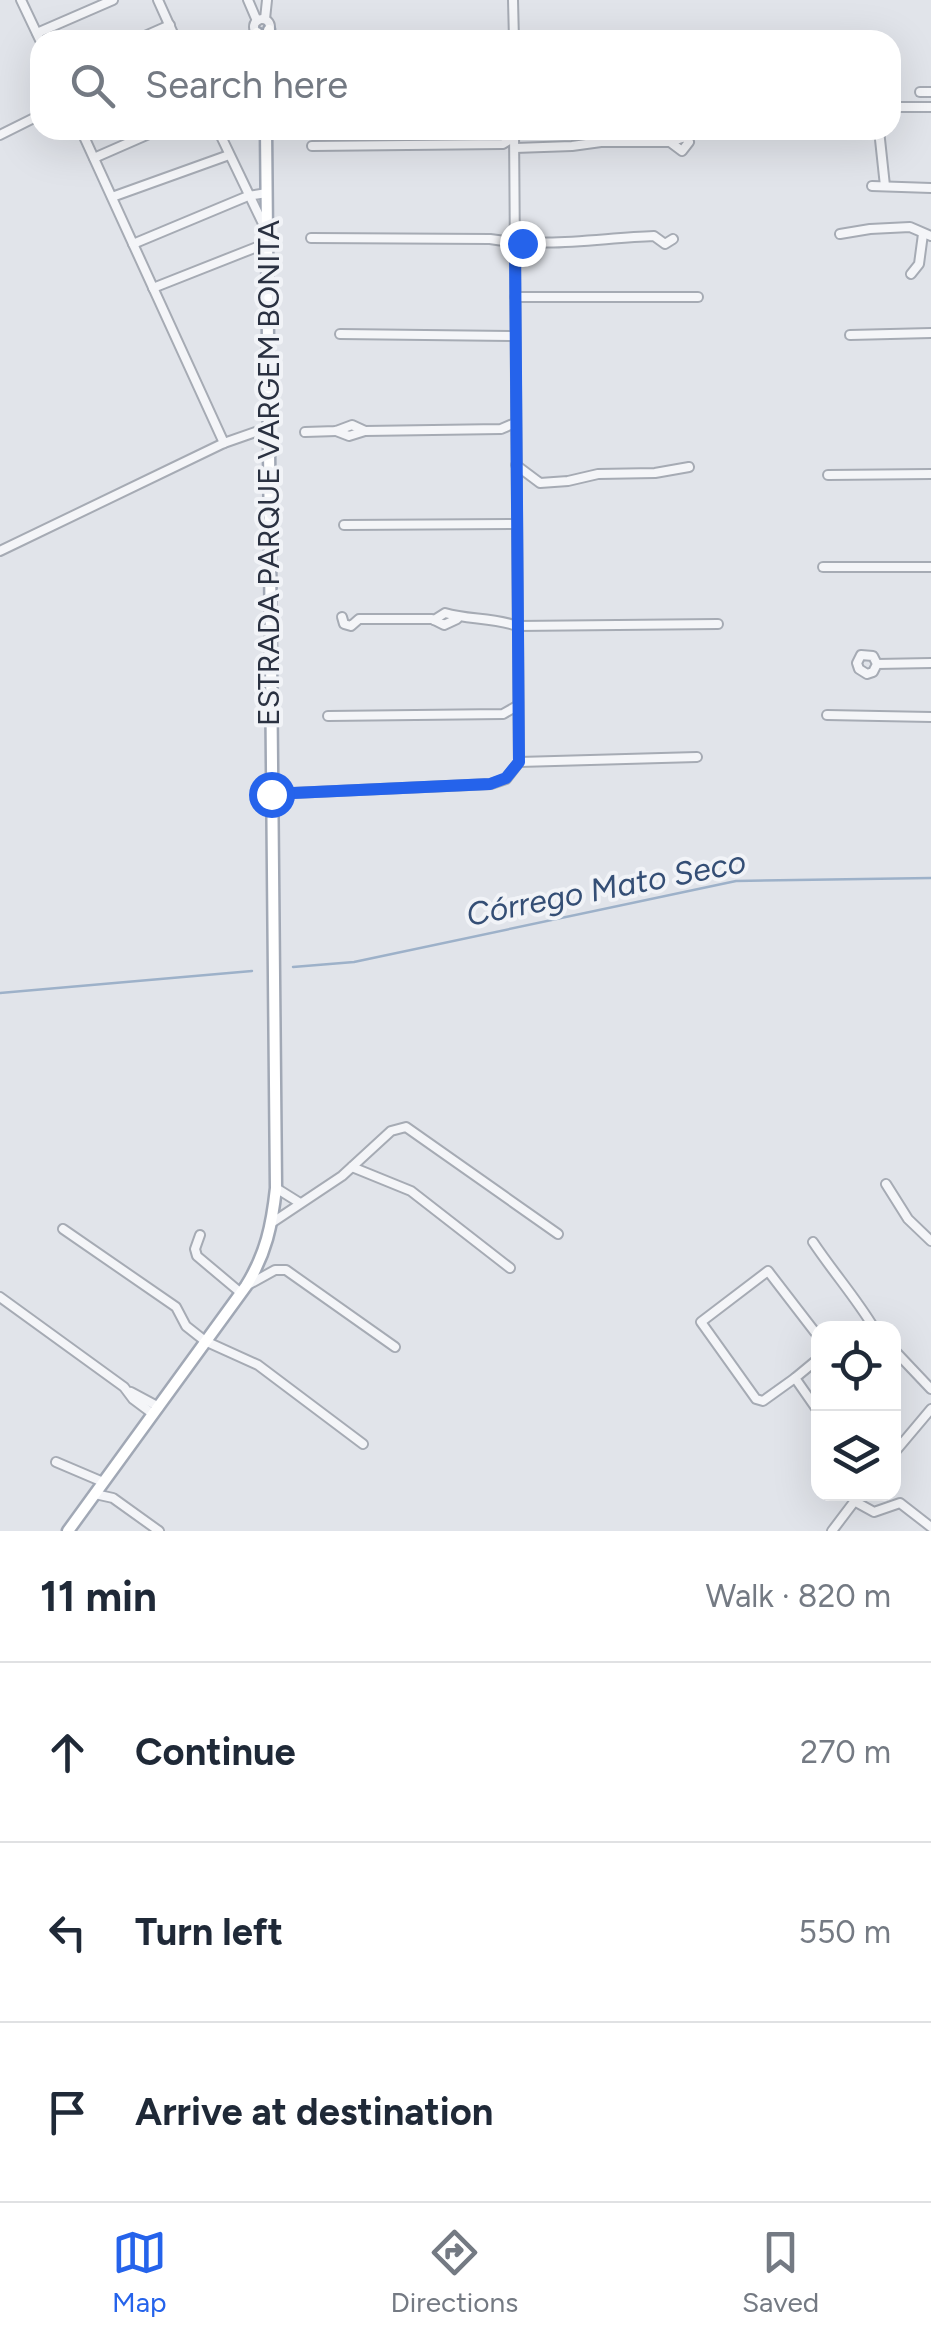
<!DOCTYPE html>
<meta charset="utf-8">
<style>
:root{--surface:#fff;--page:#f2f2f3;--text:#1f2937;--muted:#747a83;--line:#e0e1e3;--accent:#2563eb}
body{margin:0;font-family:Figtree,sans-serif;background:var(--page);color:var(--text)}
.controls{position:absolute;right:30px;bottom:30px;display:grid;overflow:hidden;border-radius:20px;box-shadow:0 10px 40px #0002}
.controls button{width:90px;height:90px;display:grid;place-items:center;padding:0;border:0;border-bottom:2px solid var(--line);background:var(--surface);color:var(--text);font:50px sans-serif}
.stop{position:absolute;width:30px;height:30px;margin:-22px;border:8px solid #2563eb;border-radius:50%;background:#fff}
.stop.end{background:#2563eb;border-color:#fff;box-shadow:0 2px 10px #0008}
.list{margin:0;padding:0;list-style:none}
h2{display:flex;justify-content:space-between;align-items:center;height:130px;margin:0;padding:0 40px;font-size:42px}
h2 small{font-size:32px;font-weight:400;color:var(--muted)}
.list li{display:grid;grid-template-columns:65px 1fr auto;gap:30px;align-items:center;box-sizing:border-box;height:180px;padding:0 40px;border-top:2px solid var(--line)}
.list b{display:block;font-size:38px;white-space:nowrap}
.list em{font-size:32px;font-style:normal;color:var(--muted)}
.icon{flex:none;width:55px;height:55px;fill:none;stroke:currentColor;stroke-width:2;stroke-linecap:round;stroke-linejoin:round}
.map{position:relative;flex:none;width:931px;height:1531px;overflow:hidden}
.search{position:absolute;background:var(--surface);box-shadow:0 10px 40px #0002;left:30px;right:30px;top:30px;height:110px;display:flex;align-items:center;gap:25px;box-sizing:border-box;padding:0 35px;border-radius:30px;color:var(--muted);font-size:38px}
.sheet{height:670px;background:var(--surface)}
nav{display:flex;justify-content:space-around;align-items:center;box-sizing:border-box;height:140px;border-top:2px solid var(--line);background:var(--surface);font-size:28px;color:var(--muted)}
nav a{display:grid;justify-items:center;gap:5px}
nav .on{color:var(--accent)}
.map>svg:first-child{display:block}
</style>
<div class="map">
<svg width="931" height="1531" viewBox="0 0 931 1531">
<rect width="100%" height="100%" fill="#e1e4ea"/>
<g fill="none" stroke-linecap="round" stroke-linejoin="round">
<!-- stream -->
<g stroke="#9db1c9" stroke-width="2.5">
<polyline points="293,967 354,962 736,881 931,878"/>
<polyline points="0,993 252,971"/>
</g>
<!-- minor casing -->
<g stroke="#a6abb4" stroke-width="12">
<g id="minor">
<polyline points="21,0 40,40"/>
<polyline points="158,0 176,40"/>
<polyline points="248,0 257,21"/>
<polyline points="513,0 514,40"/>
<polyline points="265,19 267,0"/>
<circle cx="262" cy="27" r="8"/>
<polyline points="37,33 113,0"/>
<polyline points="136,40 170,25"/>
<polyline points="920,92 931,92"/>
<polyline points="891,107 931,107"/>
<polyline points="81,130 224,443"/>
<polyline points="218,130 266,230"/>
<polyline points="879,130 885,186"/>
<polyline points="0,135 40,115"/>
<polyline points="312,146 503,144 514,137"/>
<polyline points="515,148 572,146 601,142 670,142 682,151 689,142 685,137 670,142"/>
<polyline points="94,158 158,130"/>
<polyline points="872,186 931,188"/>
<polyline points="112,197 229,155"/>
<polyline points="840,234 870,229 910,227 931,236"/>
<path d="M 311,238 L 490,239 C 544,248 600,238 654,236 L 665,244 L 673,239"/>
<polyline points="133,244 248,196 267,193"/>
<polyline points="911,274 919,264 923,234"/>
<polyline points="153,288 267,243"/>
<polyline points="515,297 698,297"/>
<polyline points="340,334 515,336"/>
<polyline points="850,335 931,333"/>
<polyline points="336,431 349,436 365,431"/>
<polyline points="305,432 336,431 352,425 365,431 501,429 515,423"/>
<polyline points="516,465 540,483 568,481 598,474 655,473 689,467"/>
<polyline points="828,475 931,474"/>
<polyline points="344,525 516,524"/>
<polyline points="0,551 224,443 267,428"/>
<polyline points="823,567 931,567"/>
<polyline points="342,617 344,624 351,626 359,619 432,619 444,625 457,619"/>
<path d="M 434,620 L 445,613 C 468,620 493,617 517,626 L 718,624"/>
<polyline points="877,664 873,656 861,655 857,663 859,669 867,674 873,672 877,664 931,663"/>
<polyline points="827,715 931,717"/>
<polyline points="328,716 503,714 517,706"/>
<polyline points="519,762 697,757"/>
<polyline points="271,794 491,784 506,779 519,762 514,130"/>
<polyline points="352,1167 411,1191 510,1268"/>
<polyline points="886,1184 908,1219 931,1241"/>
<polyline points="276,1188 300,1203"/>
<polyline points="273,1222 342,1176 391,1131 406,1127 558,1234"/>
<polyline points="63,1229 176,1307 186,1326 205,1341 258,1365 363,1444"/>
<polyline points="200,1235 195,1249 197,1256 241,1293"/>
<path d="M 813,1242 C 833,1272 856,1298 874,1328"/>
<polyline points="246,1286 275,1270 286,1270 395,1347"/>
<polyline points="0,1297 124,1387 133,1399 153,1414"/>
<polyline points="818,1336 768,1271 701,1322 756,1399 763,1401 795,1378 818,1411"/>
<polyline points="894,1350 931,1389"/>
<polyline points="795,1378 818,1359"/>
<polyline points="131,1392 159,1407"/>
<polyline points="894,1453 931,1409"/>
<polyline points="56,1462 103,1482"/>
<polyline points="95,1494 113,1498 159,1531"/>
<polyline points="854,1501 874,1512 900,1503 931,1527"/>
<polyline points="832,1531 860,1494"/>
</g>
</g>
<!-- major casing -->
<g stroke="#a1a8b5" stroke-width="15">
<g id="major">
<polyline points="257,33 258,40"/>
<polyline points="268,40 269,30"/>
<path d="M 68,1531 L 246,1286 C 266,1254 272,1225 276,1188 L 266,130"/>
</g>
</g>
<!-- minor -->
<use href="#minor" stroke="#f4f5f8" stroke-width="8"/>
<!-- major -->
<use href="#major" stroke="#fff" stroke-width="10"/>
</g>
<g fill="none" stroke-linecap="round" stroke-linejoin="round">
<!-- route -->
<polyline stroke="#2563eb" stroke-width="12" points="271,794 490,784 506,778 519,762 515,243 522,243"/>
</g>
<g text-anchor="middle" stroke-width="8" stroke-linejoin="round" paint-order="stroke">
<!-- street labels -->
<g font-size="30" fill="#2a3141" stroke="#f1f3f7">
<text transform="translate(269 473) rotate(-90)" y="10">ESTRADA PARQUE VARGEM BONITA</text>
</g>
<!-- water labels -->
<g font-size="32" font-style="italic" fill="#344e75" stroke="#f1f3f7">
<text transform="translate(606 888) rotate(-11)" y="11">Córrego Mato Seco</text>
</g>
</g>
</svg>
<div class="controls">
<button><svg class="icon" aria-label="locate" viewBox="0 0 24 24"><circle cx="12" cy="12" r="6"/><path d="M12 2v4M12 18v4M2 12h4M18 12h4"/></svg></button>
<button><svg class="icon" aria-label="layers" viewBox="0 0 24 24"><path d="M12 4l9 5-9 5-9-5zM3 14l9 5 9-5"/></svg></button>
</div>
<div class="stop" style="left:271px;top:794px"></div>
<div class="stop end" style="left:522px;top:243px"></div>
<div class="search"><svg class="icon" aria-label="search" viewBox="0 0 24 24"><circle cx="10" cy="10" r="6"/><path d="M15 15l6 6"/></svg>Search here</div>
</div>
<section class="sheet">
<h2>11 min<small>Walk · 820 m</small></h2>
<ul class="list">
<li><svg class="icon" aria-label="ahead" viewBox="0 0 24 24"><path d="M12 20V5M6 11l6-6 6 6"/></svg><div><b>Continue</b></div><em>270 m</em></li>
<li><svg class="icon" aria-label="left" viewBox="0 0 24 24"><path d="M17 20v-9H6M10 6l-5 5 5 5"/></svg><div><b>Turn left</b></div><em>550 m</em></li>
<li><svg class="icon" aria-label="arrive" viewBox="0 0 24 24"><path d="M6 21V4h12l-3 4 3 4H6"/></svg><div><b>Arrive at destination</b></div></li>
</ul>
</section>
<nav>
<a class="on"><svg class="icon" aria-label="map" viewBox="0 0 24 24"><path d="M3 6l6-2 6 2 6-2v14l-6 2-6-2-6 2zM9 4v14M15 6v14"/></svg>Map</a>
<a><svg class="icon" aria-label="directions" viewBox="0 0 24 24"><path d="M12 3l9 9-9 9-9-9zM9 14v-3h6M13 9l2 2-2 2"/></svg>Directions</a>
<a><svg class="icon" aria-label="saved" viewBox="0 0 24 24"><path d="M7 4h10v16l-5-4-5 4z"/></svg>Saved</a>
</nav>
